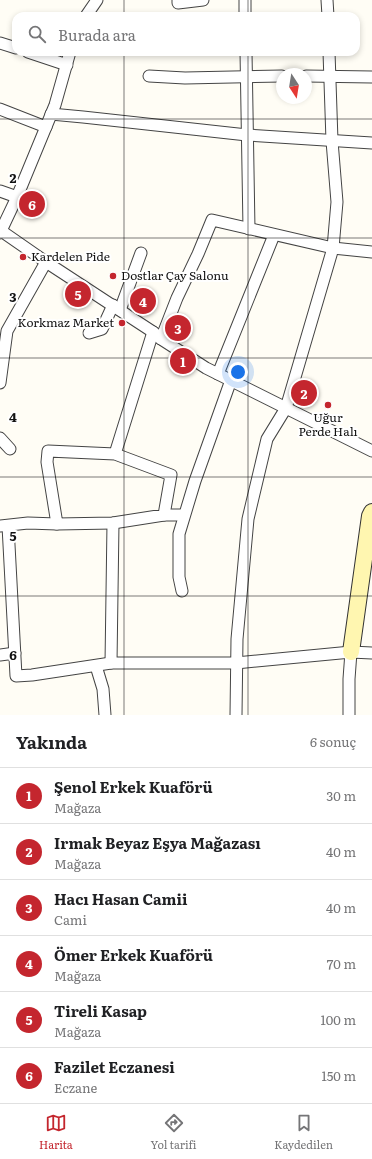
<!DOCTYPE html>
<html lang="tr">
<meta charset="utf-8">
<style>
:root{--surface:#fff;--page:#f2f2f2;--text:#202124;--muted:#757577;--line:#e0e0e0;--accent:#c4262e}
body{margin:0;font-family:Literata,serif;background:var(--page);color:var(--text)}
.compass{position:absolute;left:276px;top:68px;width:36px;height:36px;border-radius:50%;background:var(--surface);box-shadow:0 2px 6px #0003;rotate:168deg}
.you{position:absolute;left:238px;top:372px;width:14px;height:14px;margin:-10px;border:3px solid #fff;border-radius:50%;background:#1a73e8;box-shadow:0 0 0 6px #1a73e833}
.badge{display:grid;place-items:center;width:26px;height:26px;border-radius:50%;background:var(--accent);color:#fff;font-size:13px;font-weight:700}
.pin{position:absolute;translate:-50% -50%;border:2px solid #fff;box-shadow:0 1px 4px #0006}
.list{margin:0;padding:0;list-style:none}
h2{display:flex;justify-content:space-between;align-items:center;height:52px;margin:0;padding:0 16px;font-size:17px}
h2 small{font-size:13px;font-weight:400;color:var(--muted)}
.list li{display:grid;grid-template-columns:26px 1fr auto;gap:12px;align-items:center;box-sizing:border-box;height:56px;padding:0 16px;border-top:1px solid var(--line)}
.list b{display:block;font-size:15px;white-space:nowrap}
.list p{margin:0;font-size:13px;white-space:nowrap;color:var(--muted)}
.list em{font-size:13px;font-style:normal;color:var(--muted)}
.icon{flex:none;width:22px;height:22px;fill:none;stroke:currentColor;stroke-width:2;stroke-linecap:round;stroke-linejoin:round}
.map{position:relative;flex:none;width:372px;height:715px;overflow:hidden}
.search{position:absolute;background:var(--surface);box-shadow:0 2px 6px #0003;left:12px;right:12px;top:12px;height:44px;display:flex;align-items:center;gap:10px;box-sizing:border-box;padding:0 14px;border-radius:12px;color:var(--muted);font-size:15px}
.sheet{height:388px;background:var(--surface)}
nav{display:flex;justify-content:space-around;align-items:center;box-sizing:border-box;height:56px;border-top:1px solid var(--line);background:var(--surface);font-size:11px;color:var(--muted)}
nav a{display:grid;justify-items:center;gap:2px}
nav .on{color:var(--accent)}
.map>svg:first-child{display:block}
</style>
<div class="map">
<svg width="372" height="715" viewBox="0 0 372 715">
<rect width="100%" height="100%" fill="#fffdf5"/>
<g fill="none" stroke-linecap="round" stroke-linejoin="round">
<!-- street casing -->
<g stroke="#444" stroke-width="13">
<g id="street">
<polyline points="178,0 178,3 203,0"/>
<polyline points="245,0 245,16"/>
<polyline points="327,0 328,16"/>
<polyline points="86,16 97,0"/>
<polyline points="0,43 16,48"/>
<polyline points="28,52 67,65"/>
<polyline points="246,52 249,229"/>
<polyline points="149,76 185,78 282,76"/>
<polyline points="306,76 372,77"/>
<polyline points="0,109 46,127"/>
<polyline points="51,114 83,117 247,135 372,143"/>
<polyline points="0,191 17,197"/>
<polyline points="0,230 46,262 153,332 161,339 206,368 372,451"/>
<polyline points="0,233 17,197 55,105 70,52"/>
<polyline points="120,310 141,253"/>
<polyline points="89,333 102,329 113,305"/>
<polyline points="161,339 177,298 198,254 212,220 333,248 372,252"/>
<polyline points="218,374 274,235"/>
<polyline points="0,383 7,331 46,262"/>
<polyline points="0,438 10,449"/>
<polyline points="115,454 48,451 47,462 57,524 113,523 164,515 171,475 115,454 153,332"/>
<polyline points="164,515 184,515"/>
<polyline points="113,523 111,663 236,663 351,652 349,679 349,715"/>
<polyline points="0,526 28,523 57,524"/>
<polyline points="8,526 16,676 32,675 111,663"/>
<polyline points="182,591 179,577 179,534 195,481 231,380"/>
<polyline points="351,652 372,653"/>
<polyline points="0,655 15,653"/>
<polyline points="96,666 103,689 105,715"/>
<polyline points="236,715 237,639 248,519 267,439 286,408 333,248 337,202 332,141 329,52"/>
</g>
</g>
<!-- secondary casing -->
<g stroke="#333" stroke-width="18">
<polyline id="secondary" points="351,652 370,516 372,512"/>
</g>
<!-- street -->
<use href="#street" stroke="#fff" stroke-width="11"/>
<!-- secondary -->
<use href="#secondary" stroke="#fff6b0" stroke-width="16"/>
</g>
<!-- grid -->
<path fill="none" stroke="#111" stroke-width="1" stroke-opacity="0.55" d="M 124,0 L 124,16M 248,0 L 248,16M 124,52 L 124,715M 248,52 L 248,715M 0,119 L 372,119M 0,238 L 372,238M 0,358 L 372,358M 0,477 L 372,477M 0,596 L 372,596"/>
<!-- markers -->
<g fill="#c4262e" stroke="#fff" stroke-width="1.5">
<circle cx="23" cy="257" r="4"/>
<circle cx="113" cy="276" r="4"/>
<circle cx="122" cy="323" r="4"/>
<circle cx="328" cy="405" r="4"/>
</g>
<g text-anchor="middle" stroke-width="4" stroke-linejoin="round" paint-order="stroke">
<!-- poi labels -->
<g font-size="12" fill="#111" stroke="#fff" text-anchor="start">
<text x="31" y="261">Kardelen Pide</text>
<text x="121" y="280">Dostlar Çay Salonu</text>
<text x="114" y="327" text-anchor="end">Korkmaz Market</text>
<text x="328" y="422" text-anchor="middle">Uğur<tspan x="328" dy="14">Perde Halı</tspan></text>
</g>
</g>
<g font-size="13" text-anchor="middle" font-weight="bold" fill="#111" stroke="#fff" stroke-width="4" stroke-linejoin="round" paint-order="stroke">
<text x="13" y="183">2</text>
<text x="13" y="302">3</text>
<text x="13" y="422">4</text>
<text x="13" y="541">5</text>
<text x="13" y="660">6</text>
</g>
</svg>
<svg class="compass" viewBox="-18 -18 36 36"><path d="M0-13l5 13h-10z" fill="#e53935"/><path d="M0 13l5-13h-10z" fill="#757577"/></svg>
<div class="you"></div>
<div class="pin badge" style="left:183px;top:361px">1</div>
<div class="pin badge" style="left:304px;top:393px">2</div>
<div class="pin badge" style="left:178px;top:328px">3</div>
<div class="pin badge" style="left:143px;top:301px">4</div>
<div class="pin badge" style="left:78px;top:294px">5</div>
<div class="pin badge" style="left:32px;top:204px">6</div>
<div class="search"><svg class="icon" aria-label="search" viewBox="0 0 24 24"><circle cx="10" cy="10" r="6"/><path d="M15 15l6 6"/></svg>Burada ara</div>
</div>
<section class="sheet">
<h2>Yakında<small>6 sonuç</small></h2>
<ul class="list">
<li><span class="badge">1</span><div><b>Şenol Erkek Kuaförü</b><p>Mağaza</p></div><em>30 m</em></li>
<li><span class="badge">2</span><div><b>Irmak Beyaz Eşya Mağazası</b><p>Mağaza</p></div><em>40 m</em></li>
<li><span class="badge">3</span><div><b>Hacı Hasan Camii</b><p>Cami</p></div><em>40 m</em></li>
<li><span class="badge">4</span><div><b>Ömer Erkek Kuaförü</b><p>Mağaza</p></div><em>70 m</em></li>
<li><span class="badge">5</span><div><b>Tireli Kasap</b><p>Mağaza</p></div><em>100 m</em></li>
<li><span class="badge">6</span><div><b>Fazilet Eczanesi</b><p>Eczane</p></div><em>150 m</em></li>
</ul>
</section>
<nav>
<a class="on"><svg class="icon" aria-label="map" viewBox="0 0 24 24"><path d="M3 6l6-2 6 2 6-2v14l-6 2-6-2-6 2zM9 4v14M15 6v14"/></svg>Harita</a>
<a><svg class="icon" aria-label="directions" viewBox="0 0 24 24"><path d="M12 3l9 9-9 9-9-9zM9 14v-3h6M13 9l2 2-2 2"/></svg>Yol tarifi</a>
<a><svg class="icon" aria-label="saved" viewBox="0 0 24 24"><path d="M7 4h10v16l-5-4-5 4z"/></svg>Kaydedilen</a>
</nav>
